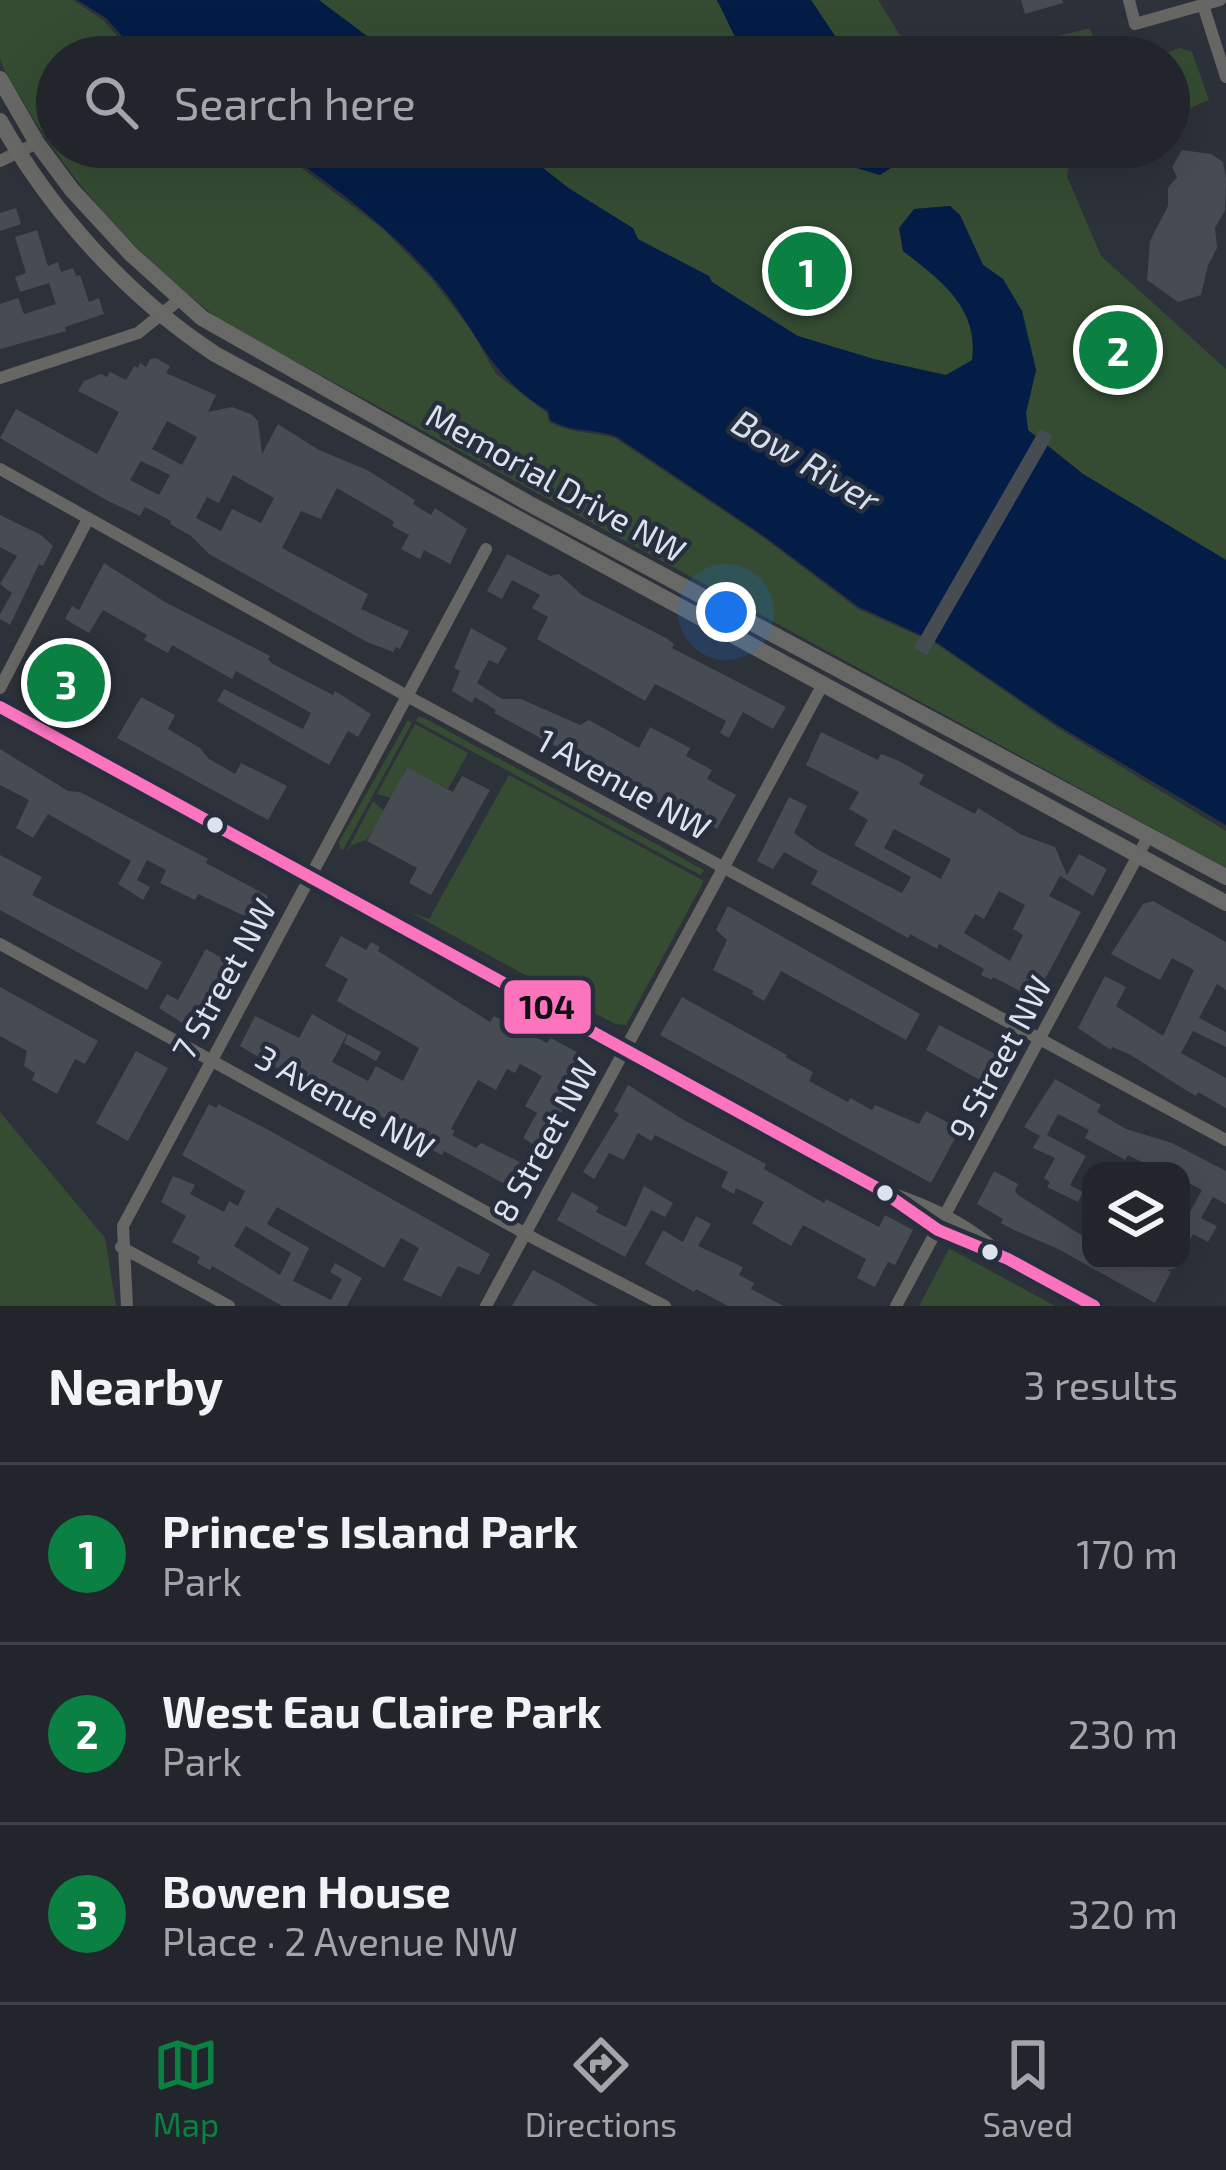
<!DOCTYPE html>
<meta charset="utf-8">
<style>
:root{--surface:#22252b;--page:#2a2d33;--text:#f1f3f6;--muted:#a2a5a9;--line:#3f4247;--accent:#0b8043}
body{margin:0;font-family:"Exo 2",sans-serif;background:var(--page);color:var(--text)}
.controls{position:absolute;right:36px;bottom:36px;display:grid;overflow:hidden;border-radius:24px;box-shadow:0 12px 48px #0002}
.controls button{width:108px;height:108px;display:grid;place-items:center;padding:0;border:0;border-bottom:3px solid var(--line);background:var(--surface);color:var(--text);font:60px sans-serif}
.you{position:absolute;left:726px;top:612px;width:42px;height:42px;margin:-30px;border:9px solid #fff;border-radius:50%;background:#1a73e8;box-shadow:0 0 0 18px #1a73e833}
.badge{display:grid;place-items:center;width:78px;height:78px;border-radius:50%;background:var(--accent);color:#fff;font-size:39px;font-weight:700}
.pin{position:absolute;translate:-50% -50%;border:6px solid #fff;box-shadow:0 3px 12px #0006}
.list{margin:0;padding:0;list-style:none}
h2{display:flex;justify-content:space-between;align-items:center;height:156px;margin:0;padding:0 48px;font-size:51px}
h2 small{font-size:39px;font-weight:400;color:var(--muted)}
.list li{display:grid;grid-template-columns:78px 1fr auto;gap:36px;align-items:center;box-sizing:border-box;height:180px;padding:0 48px;border-top:3px solid var(--line)}
.list b{display:block;font-size:45px;white-space:nowrap}
.list p{margin:0;font-size:39px;white-space:nowrap;color:var(--muted)}
.list em{font-size:39px;font-style:normal;color:var(--muted)}
.icon{flex:none;width:66px;height:66px;fill:none;stroke:currentColor;stroke-width:2;stroke-linecap:round;stroke-linejoin:round}
.map{position:relative;flex:none;width:1226px;height:1306px;overflow:hidden}
.search{position:absolute;background:var(--surface);box-shadow:0 12px 48px #0002;left:36px;right:36px;top:36px;height:132px;display:flex;align-items:center;gap:30px;box-sizing:border-box;padding:0 42px;border-radius:66px;color:var(--muted);font-size:45px}
.sheet{height:696px;background:var(--surface)}
nav{display:flex;justify-content:space-around;align-items:center;box-sizing:border-box;height:168px;border-top:3px solid var(--line);background:var(--surface);font-size:33px;color:var(--muted)}
nav a{display:grid;justify-items:center;gap:6px}
nav .on{color:var(--accent)}
.map>svg:first-child{display:block}
</style>
<div class="map">
<svg width="1226" height="1306" viewBox="0 0 1226 1306">
<rect width="100%" height="100%" fill="#2d3139"/>
<!-- green -->
<g fill="#354c33">
<path d="M 0,0 L 73,0 L 103,20 L 119,38 L 154,57 L 57,57 L 57,147 L 274,147 L 383,229 L 431,278 L 471,330 L 496,374 L 547,413 L 549,422 C 571,434 590,431 615,438 L 764,538 L 858,609 L 935,643 L 1058,728 L 1226,831 L 1226,868 L 221,321 C 143,261 70,184 21,98 C 14,86 2,70 0,57 C 0,39 0,18 0,0 Z"/>
<polygon points="313,0 716,0 743,42 759,57 388,57"/>
<polygon points="811,0 878,0 913,56 982,55 1090,28 1100,57 849,57"/>
<polygon points="1180,48 1192,52 1209,100 1169,117 1169,57 1154,57"/>
<path d="M 508,147 L 828,147 C 852,162 866,181 893,163 L 897,147 L 1066,147 L 1070,160 L 1067,176 L 1101,256 L 1226,369 L 1226,560 L 1083,474 L 1028,430 L 1026,413 L 1036,370 L 1022,311 L 1003,279 L 983,265 L 960,215 L 950,206 L 914,209 L 972,319 L 978,355 L 963,374 L 942,379 L 795,339 L 636,242 Z"/>
<polygon points="419,716 426,719 704,870 701,875 687,868 416,721"/>
<polygon points="408,720 412,723 343,850 340,849 339,842"/>
<polygon points="415,724 468,753 448,789 406,767 392,798 377,794"/>
<polygon points="509,775 704,881 626,1025 615,1024 410,912 429,919"/>
<polygon points="373,801 385,812 366,840 352,845 346,853"/>
<polygon points="0,1112 105,1238 116,1306 0,1306"/>
<polygon points="949,1249 954,1251 1055,1306 919,1306"/>
</g>
<!-- water -->
<g fill="#041d47">
<polygon points="77,0 319,0 395,57 160,57 122,36 106,18"/>
<polygon points="717,0 811,0 849,57 750,57 734,35"/>
<path d="M 278,147 L 516,147 L 570,189 L 633,228 L 638,239 L 709,276 L 712,282 L 798,336 L 874,359 L 946,375 L 972,360 C 979,307 940,280 903,251 L 899,228 L 914,209 L 950,206 L 960,215 L 983,265 L 1003,279 L 1022,311 L 1036,370 L 1026,413 L 1028,430 L 1083,474 L 1226,560 L 1226,825 L 1059,726 L 936,642 L 859,607 L 761,534 L 617,437 C 591,427 574,434 550,420 L 548,411 C 483,372 476,323 428,272 C 384,223 331,185 278,147 Z"/>
<polygon points="825,147 897,147 894,166 880,175 836,162"/>
</g>
<!-- building -->
<g fill="#474b52" fill-rule="evenodd">
<polygon points="1021,0 1062,0 1063,3 1025,14"/>
<polygon points="1182,150 1211,154 1223,162 1226,178 1225,210 1215,228 1217,248 1208,265 1201,295 1178,302 1147,280 1150,241 1168,206 1168,188 1177,177 1172,167"/>
<polygon points="16,208 21,224 0,231 0,213"/>
<polygon points="37,230 48,266 58,262 61,272 73,268 76,276 80,275 89,302 99,298 104,314 65,327 66,331 0,349 0,304 18,298 24,314 56,304 49,283 20,292 15,277 26,273 15,237"/>
<polygon points="801,261 819,266 815,278 806,275 802,287 767,277 771,262 798,270"/>
<path d="M 156,358 L 170,366 L 166,373 L 216,395 L 208,412 L 232,407 L 251,414 L 258,421 L 262,454 L 278,424 L 319,450 L 367,470 L 415,500 L 413,504 L 431,515 L 435,508 L 467,529 L 450,564 L 424,550 L 420,559 L 401,549 L 409,535 L 392,526 L 394,522 L 390,519 L 337,488 L 321,519 L 301,511 L 282,548 L 368,594 L 361,609 L 409,631 L 400,649 L 396,647 L 393,652 L 367,642 L 209,554 L 191,536 L 170,524 L 171,521 L 145,507 L 140,516 L 106,500 L 0,438 L 16,409 L 97,454 L 119,412 L 78,391 L 84,381 L 101,374 L 107,377 L 110,372 L 126,380 L 134,366 L 138,368 L 140,363 L 146,367 L 150,359 ZM 167,421 L 197,437 L 182,465 L 152,449 ZM 141,461 L 170,475 L 159,495 L 130,480 ZM 233,475 L 274,498 L 261,523 L 232,509 L 221,531 L 196,518 L 207,497 L 219,503 Z"/>
<polygon points="1040,429 1053,436 927,655 914,648"/>
<polygon points="0,515 41,535 53,546 43,566 39,564 10,625 0,619 0,614 12,593 0,584 17,556 0,547"/>
<polygon points="507,554 550,576 559,574 582,595 666,638 674,644 672,648 786,707 773,729 743,712 729,738 720,733 726,721 681,697 655,684 645,701 537,639 548,617 532,608 540,595 512,580 502,599 487,591"/>
<polygon points="104,563 165,602 270,656 268,659 273,664 333,695 335,691 371,714 358,737 348,731 329,765 217,701 224,689 303,729 311,713 236,671 232,679 172,645 168,653 144,640 147,635 103,610 89,633 65,619 72,606 79,610"/>
<polygon points="471,628 507,648 498,664 489,660 477,683 502,699 521,699 580,725 589,720 639,748 650,727 690,748 686,756 712,770 707,779 736,795 717,829 662,799 660,804 650,799 621,782 624,775 580,751 576,757 494,713 496,710 475,697 472,703 452,691 460,671 454,668"/>
<polygon points="52,648 103,677 82,717 28,689"/>
<polygon points="141,697 175,715 168,729 200,748 209,759 235,774 241,763 287,786 268,820 117,738"/>
<path d="M 821,732 L 878,760 L 881,754 L 899,761 L 924,775 L 919,784 L 975,814 L 978,808 L 1022,835 L 1055,847 L 1067,875 L 1079,854 L 1107,869 L 1093,896 L 1060,876 L 1049,896 L 1081,912 L 1030,1007 L 1018,1000 L 1022,992 L 993,977 L 992,980 L 981,975 L 984,969 L 939,944 L 937,949 L 910,934 L 908,938 L 811,884 L 818,871 L 784,852 L 773,869 L 757,861 L 789,797 L 807,806 L 794,833 L 820,851 L 902,893 L 911,877 L 854,845 L 868,820 L 849,809 L 859,792 L 806,765 ZM 894,829 L 951,859 L 941,879 L 884,848 ZM 999,891 L 1025,905 L 1013,929 L 1023,935 L 1010,961 L 964,933 L 975,914 L 984,919 Z"/>
<polygon points="0,749 68,791 80,792 195,852 208,859 206,863 268,896 255,921 198,894 195,900 160,883 166,870 147,860 137,880 150,887 143,900 118,884 131,861 48,814 33,838 16,828 29,800 0,785"/>
<polygon points="407,767 453,792 462,776 490,790 431,895 409,883 417,868 367,841"/>
<polygon points="0,855 42,877 32,895 162,962 147,990 0,910"/>
<polygon points="1153,901 1226,942 1226,990 1217,984 1199,1018 1226,1032 1226,1047 1193,1031 1181,1053 1226,1078 1226,1108 1198,1092 1196,1096 1184,1089 1129,1054 1112,1047 1111,1050 1078,1028 1105,976 1126,987 1116,1006 1163,1036 1194,970 1172,958 1160,980 1111,954 1143,904"/>
<polygon points="728,906 920,1014 906,1040 781,971 764,1001 752,994 754,991 713,970 727,940 716,930"/>
<polygon points="341,936 366,950 371,942 380,947 378,951 490,1022 494,1016 547,1043 551,1038 591,1060 548,1136 552,1138 545,1152 523,1138 537,1113 525,1106 542,1076 520,1064 515,1073 507,1069 496,1090 478,1080 451,1129 455,1131 452,1135 476,1148 481,1143 520,1162 517,1166 531,1174 521,1193 444,1151 442,1155 429,1148 431,1144 354,1102 352,1107 282,1065 280,1070 240,1046 255,1016 299,1038 312,1014 347,1034 332,1062 368,1081 376,1066 403,1081 419,1048 337,1001 348,979 325,966"/>
<polygon points="206,949 229,962 192,1029 159,1008 167,994 178,1000"/>
<polygon points="0,987 98,1041 85,1064 75,1059 57,1094 32,1080 35,1073 24,1066 27,1051 0,1036"/>
<polygon points="682,997 787,1055 785,1057 813,1072 809,1081 848,1102 850,1098 872,1110 875,1105 919,1124 926,1111 960,1129 931,1183 660,1035"/>
<polygon points="939,1025 1003,1058 987,1084 926,1050"/>
<polygon points="348,1034 381,1052 376,1061 344,1043"/>
<polygon points="136,1051 168,1068 128,1141 96,1123"/>
<polygon points="1055,1079 1101,1105 1097,1112 1126,1129 1172,1143 1226,1171 1226,1204 1213,1197 1201,1218 1217,1226 1208,1242 1193,1234 1181,1257 1181,1211 1190,1212 1202,1190 1181,1179 1181,1171 1159,1171 1128,1155 1125,1160 1085,1138 1089,1130 1058,1114 1047,1135 1086,1156 1070,1185 1083,1192 1078,1202 1047,1187 1050,1182 1044,1178 1055,1158 1033,1148 1040,1136 1024,1127"/>
<polygon points="628,1085 682,1119 766,1164 764,1169 824,1203 826,1199 879,1227 885,1215 913,1230 895,1265 888,1262 875,1287 857,1278 866,1259 803,1225 791,1246 765,1231 752,1223 764,1202 736,1188 734,1194 721,1187 728,1172 655,1135 651,1141 638,1133 624,1160 609,1153 594,1179 583,1172 619,1114 614,1111"/>
<path d="M 209,1104 L 216,1108 L 218,1104 L 265,1128 L 490,1254 L 479,1275 L 458,1266 L 441,1297 L 403,1280 L 419,1248 L 401,1238 L 384,1268 L 277,1207 L 267,1224 L 309,1248 L 293,1281 L 331,1300 L 342,1279 L 330,1272 L 335,1263 L 362,1278 L 347,1306 L 282,1306 L 212,1266 L 210,1270 L 197,1263 L 200,1257 L 172,1242 L 186,1216 L 161,1202 L 173,1176 L 195,1185 L 190,1194 L 224,1212 L 229,1201 L 238,1206 L 245,1191 L 182,1155 ZM 246,1226 L 291,1253 L 280,1275 L 234,1246 Z"/>
<polygon points="994,1171 1018,1184 1015,1191 1018,1195 1091,1241 1091,1261 1123,1261 1140,1270 1145,1261 1171,1272 1155,1303 1058,1249 1014,1230 1001,1223 1003,1219 977,1204"/>
<polygon points="644,1186 673,1203 665,1217 651,1210 625,1257 557,1220 572,1192 599,1207 596,1212 626,1227"/>
<polygon points="696,1216 711,1224 698,1246 743,1267 739,1275 754,1283 751,1289 784,1306 728,1306 696,1289 694,1292 645,1264 663,1230 683,1242"/>
<polygon points="533,1270 556,1282 598,1306 512,1306"/>
</g>
<g fill="none" stroke-linecap="round" stroke-linejoin="round">
<!-- minor -->
<g stroke="#666664" stroke-width="12">
<polyline points="1129,0 1135,24 1220,0"/>
<polyline points="1203,5 1226,77"/>
<polyline points="0,161 37,143"/>
<polyline points="0,378 138,333 179,300"/>
<polyline points="0,469 407,696 1226,1140"/>
<polyline points="0,688 88,519"/>
<polyline points="0,707 879,1189 938,1230 1008,1259 1094,1306"/>
<polyline points="0,944 537,1240 665,1306"/>
<path d="M 890,1193 C 931,1206 964,1223 998,1251"/>
<polyline points="121,1247 229,1306"/>
<polyline points="127,1306 123,1226 486,549"/>
<polyline points="486,1306 823,684"/>
<polyline points="896,1306 1149,835"/>
</g>
<!-- secondary -->
<g stroke="#686867" stroke-width="16">
<polyline points="0,79 37,143 72,190 131,254 202,318 528,503 1226,877"/>
<path d="M 0,121 C 51,212 127,296 215,354 L 1226,903"/>
</g>
<!-- bus-1 casing -->
<g stroke="#272f3f" stroke-width="21">
<polyline id="bus-1" points="0,707 879,1189 938,1230 1008,1259 1094,1306"/>
</g>
<!-- bus-1 -->
<use href="#bus-1" stroke="#fc73be" stroke-width="12"/>
</g>
<!-- markers -->
<g fill="#dde3ed" stroke="#272f3f" stroke-width="4.5">
<circle cx="215" cy="825" r="10"/>
<circle cx="885" cy="1193" r="10"/>
<circle cx="990" cy="1252" r="10"/>
</g>
<g text-anchor="middle" stroke-width="9" stroke-linejoin="round" paint-order="stroke">
<!-- street labels -->
<g font-size="33" fill="#dde3ed" stroke="#272f3f">
<text transform="translate(556 483) rotate(29)" y="12">Memorial Drive NW</text>
<text transform="translate(624 784) rotate(29)" y="12">1 Avenue NW</text>
<text transform="translate(224 979) rotate(-61)" y="12">7 Street NW</text>
<text transform="translate(1000 1058) rotate(-62)" y="12">9 Street NW</text>
<text transform="translate(345 1102) rotate(29)" y="12">3 Avenue NW</text>
<text transform="translate(545 1140) rotate(-61)" y="12">8 Street NW</text>
</g>
<!-- water labels -->
<g font-size="36" font-style="italic" fill="#d5dfef" stroke="#272f3f">
<text transform="translate(806 461) rotate(31)" y="13">Bow River</text>
</g>
</g>
<rect stroke="#272f3f" stroke-width="4.5" x="502" y="978" width="91" height="58" rx="12" fill="#fc73be"/>
<g font-size="33" text-anchor="middle" font-weight="bold" fill="#111">
<text x="547" y="1019">104</text>
</g>
</svg>
<div class="controls">
<button><svg class="icon" aria-label="layers" viewBox="0 0 24 24"><path d="M12 4l9 5-9 5-9-5zM3 14l9 5 9-5"/></svg></button>
</div>
<div class="you"></div>
<div class="pin badge" style="left:807px;top:271px">1</div>
<div class="pin badge" style="left:1118px;top:350px">2</div>
<div class="pin badge" style="left:66px;top:683px">3</div>
<div class="search"><svg class="icon" aria-label="search" viewBox="0 0 24 24"><circle cx="10" cy="10" r="6"/><path d="M15 15l6 6"/></svg>Search here</div>
</div>
<section class="sheet">
<h2>Nearby<small>3 results</small></h2>
<ul class="list">
<li><span class="badge">1</span><div><b>Prince's Island Park</b><p>Park</p></div><em>170 m</em></li>
<li><span class="badge">2</span><div><b>West Eau Claire Park</b><p>Park</p></div><em>230 m</em></li>
<li><span class="badge">3</span><div><b>Bowen House</b><p>Place · 2 Avenue NW</p></div><em>320 m</em></li>
</ul>
</section>
<nav>
<a class="on"><svg class="icon" aria-label="map" viewBox="0 0 24 24"><path d="M3 6l6-2 6 2 6-2v14l-6 2-6-2-6 2zM9 4v14M15 6v14"/></svg>Map</a>
<a><svg class="icon" aria-label="directions" viewBox="0 0 24 24"><path d="M12 3l9 9-9 9-9-9zM9 14v-3h6M13 9l2 2-2 2"/></svg>Directions</a>
<a><svg class="icon" aria-label="saved" viewBox="0 0 24 24"><path d="M7 4h10v16l-5-4-5 4z"/></svg>Saved</a>
</nav>
